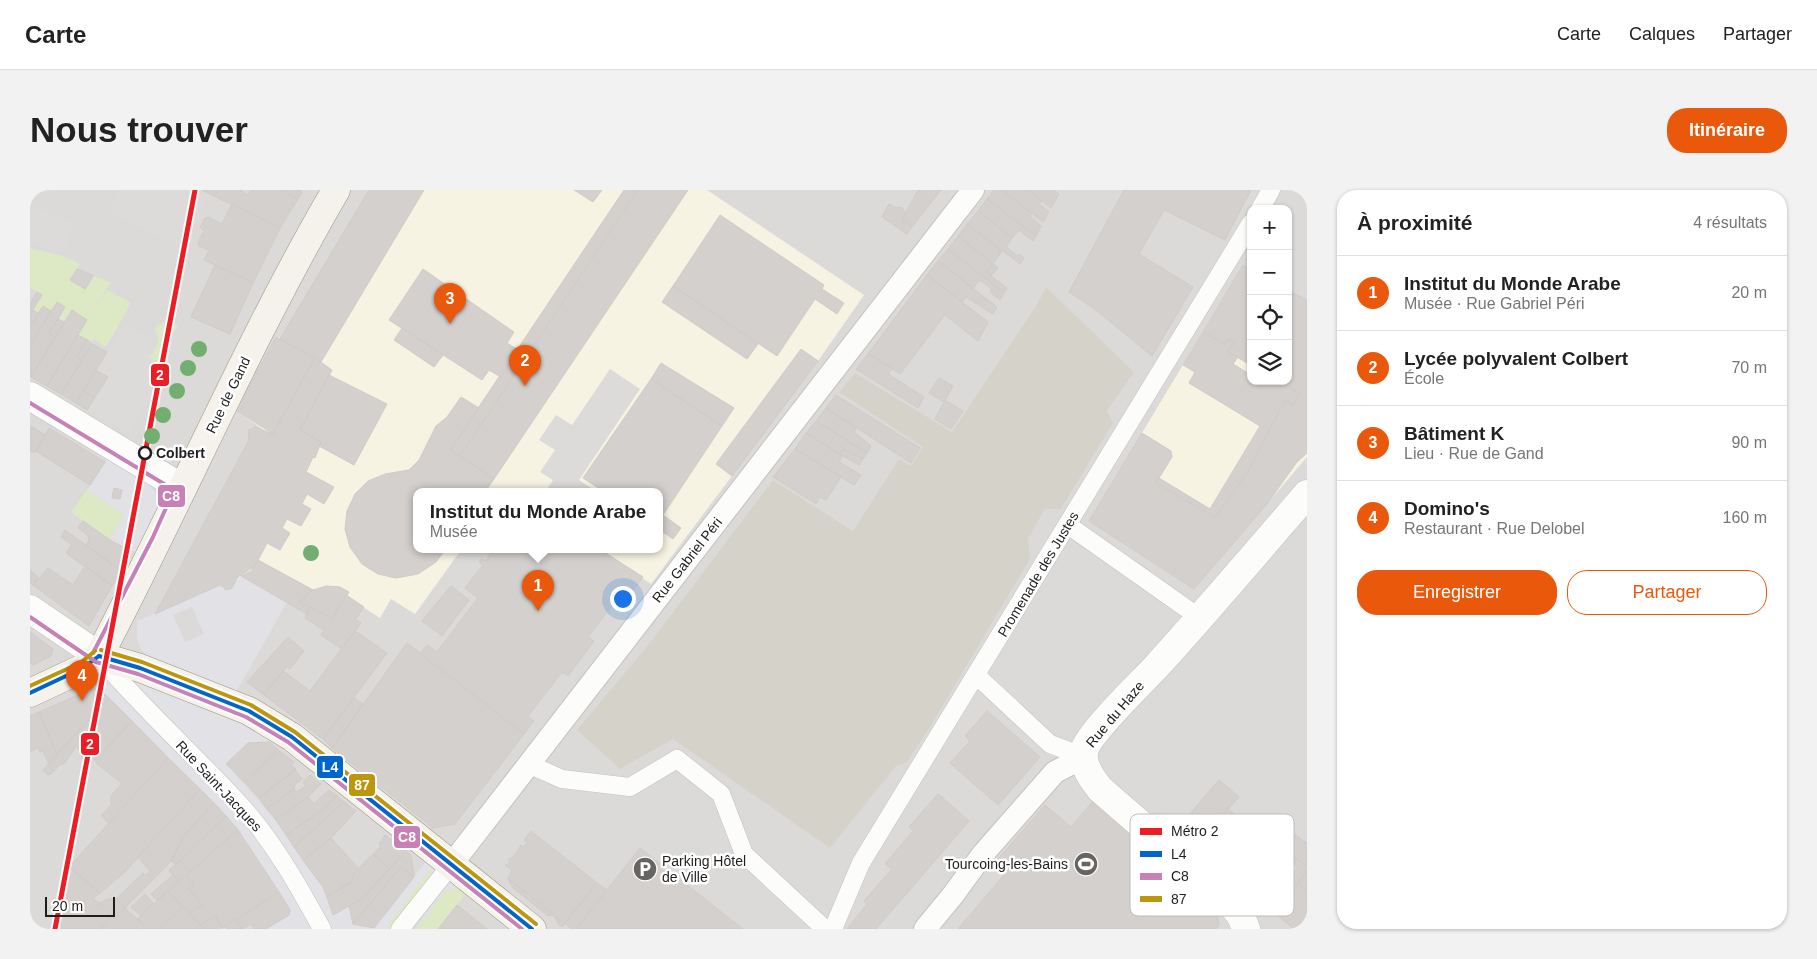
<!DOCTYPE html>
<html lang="fr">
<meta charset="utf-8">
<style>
:root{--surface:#fff;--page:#f2f2f2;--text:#222;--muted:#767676;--line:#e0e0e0;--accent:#ea580c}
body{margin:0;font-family:Helvetica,sans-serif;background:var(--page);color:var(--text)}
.controls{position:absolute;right:15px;top:15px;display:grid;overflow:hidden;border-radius:10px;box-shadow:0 1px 4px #0004}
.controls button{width:45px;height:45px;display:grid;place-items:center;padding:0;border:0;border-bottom:1px solid var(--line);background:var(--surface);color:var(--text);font:25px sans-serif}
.scale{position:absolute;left:15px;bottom:12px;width:70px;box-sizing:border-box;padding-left:5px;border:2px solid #1e1e1e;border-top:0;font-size:14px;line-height:18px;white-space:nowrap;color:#1e1e1e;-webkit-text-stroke:4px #fff;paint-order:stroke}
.you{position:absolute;left:592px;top:408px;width:18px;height:18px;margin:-12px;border:4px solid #fff;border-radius:50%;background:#1a73e8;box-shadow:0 0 0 8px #1a73e833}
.badge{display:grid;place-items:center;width:32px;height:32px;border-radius:50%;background:var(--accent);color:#fff;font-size:16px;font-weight:700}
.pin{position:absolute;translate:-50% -41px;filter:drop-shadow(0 1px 2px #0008)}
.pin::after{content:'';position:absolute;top:26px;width:18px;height:15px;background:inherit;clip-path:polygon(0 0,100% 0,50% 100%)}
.popup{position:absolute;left:383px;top:298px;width:250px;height:65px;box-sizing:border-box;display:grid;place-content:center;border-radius:10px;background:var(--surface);filter:drop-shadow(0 1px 4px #0005);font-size:16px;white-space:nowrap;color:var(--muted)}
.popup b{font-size:19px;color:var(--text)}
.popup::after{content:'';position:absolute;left:50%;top:100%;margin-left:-10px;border:10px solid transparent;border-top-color:var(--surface)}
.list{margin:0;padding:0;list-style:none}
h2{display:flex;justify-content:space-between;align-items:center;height:65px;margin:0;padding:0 20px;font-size:21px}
h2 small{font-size:16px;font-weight:400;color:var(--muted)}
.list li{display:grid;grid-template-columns:32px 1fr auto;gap:15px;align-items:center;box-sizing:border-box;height:75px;padding:0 20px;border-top:1px solid var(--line)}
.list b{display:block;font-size:19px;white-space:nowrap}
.list p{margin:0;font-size:16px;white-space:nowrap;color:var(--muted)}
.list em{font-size:16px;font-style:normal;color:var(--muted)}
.actions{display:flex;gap:10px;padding:15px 20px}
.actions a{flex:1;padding:11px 0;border:1px solid var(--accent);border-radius:20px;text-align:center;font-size:18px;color:var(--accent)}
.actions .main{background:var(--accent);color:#fff}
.icon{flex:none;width:28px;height:28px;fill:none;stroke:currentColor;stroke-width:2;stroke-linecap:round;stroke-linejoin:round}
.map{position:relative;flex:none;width:1277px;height:739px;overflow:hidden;border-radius:20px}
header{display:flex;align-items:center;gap:30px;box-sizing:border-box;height:70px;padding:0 25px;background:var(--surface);border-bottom:1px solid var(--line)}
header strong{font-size:24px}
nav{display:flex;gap:28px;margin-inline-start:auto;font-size:18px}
.intro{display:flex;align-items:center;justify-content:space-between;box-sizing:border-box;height:120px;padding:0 30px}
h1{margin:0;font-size:35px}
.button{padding:12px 22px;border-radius:20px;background:var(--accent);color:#fff;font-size:18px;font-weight:700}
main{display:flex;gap:30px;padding:0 30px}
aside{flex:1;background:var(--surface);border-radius:20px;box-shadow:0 1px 4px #0004}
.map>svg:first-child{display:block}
</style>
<header>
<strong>Carte</strong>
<nav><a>Carte</a><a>Calques</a><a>Partager</a></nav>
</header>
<div class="intro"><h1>Nous trouver</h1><a class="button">Itinéraire</a></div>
<main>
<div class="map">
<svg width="1277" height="739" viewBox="0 0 1277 739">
<rect width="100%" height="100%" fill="#eceae7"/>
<!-- residential -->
<path fill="#dbdad8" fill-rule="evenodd" d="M 0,0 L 1277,0 L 1277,739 L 0,739 ZM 1221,19 L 1258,19 L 1258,191 L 1221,191 ZM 387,302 L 629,302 L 629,360 L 387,360 Z"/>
<!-- education -->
<g fill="#f6f3e2">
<polygon points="339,0 677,0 834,105 788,171 621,394 571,360 629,360 629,302 387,302 387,360 431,360 385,424 361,409 350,428 316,406 302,429 211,386 200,399 193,399 190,395 125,424 219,250 218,240 222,237 234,240 206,220 246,147 251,148"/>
<polygon points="1213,75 1221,80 1221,191 1258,191 1258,100 1277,110 1277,267 1164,399 1059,331"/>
</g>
<!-- construction -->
<polygon fill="#d5d3c9" points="1016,97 1104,182 1077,221 1083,233 1031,319 1015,319 998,349 1000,369 900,537 877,572 866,576 800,658 643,549 590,579 547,540 619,454 743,290 823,341 869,269 881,276 893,257 809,202 825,183 922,242 1008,113"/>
<!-- grass -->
<g fill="#dde9c5">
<polygon points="0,58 33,66 50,74 40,90 55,99 49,109 65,86 81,93 66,116 78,100 101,113 76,157 64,149 71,137 62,151 48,145 57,130 42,121 34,132 28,129 34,117 27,112 21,121 13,116 9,124 3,120 12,105 0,98"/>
<path d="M 135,132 L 148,135 L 127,173 L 119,168 C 125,159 133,150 124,140 L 127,135 Z"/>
<polygon points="57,300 95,325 79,349 41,322"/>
<polygon points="400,680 404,683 361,739 355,739"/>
<polygon points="427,698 435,705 408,739 386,739 415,701"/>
</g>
<!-- parking -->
<g fill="#dcdbda">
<polygon points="90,0 160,0 177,8 157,59 79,23"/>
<polygon points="0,15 44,33 33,66 0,52"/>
<polygon points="94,134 128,153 119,168 136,177 100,245 57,220 77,187 66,180"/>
<polygon points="580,179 610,199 549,290 567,302 515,302 523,290 510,282 525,260 509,250 526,225 542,235"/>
</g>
<!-- plaza -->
<g fill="#e1e1e6" fill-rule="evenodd">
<polygon points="77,268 121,296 127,305 128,317 125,326 106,363 79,349 95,325 57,300"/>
<path d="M 211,386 L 257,412 L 205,504 L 119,468 L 113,462 L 107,450 L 107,431 L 190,395 L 193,399 L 200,399 ZM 162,417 L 174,444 L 155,452 L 143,425 Z"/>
<polygon points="69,486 99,488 216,531 242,546 239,552 218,553 196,574 246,630 293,697 303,725 319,716 323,734 344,738 397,670 430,695 427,698 415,701 386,739 384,739 417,695 412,691 376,739 361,739 404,683 400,680 355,739 236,739 258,726 260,720 249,702 208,640 184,613 79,508 69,499 62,499 57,489"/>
</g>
<!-- building -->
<g fill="#d3d0ce" stroke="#d0cbc8">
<polygon points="172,0 210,0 218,5 221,0 253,0 268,9 250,38"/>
<polygon points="253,0 268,0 272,2 268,9"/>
<polygon points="339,0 394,0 291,172 250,149"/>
<polygon points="544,0 572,0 563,12"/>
<polygon points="594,0 608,0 430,266 420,260"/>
<polygon points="608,0 658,0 464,289 430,266"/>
<polygon points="888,0 911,0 882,37 872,30"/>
<polygon points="964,0 972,0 1002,23 1000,26 1011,36 1006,46 957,9"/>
<polygon points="972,0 999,0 1012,11 1009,14 1019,22 1013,32"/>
<polygon points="999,0 1024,0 1029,4 1021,18"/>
<polygon points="1094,0 1221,0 1195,50 1134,20 1109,64 1163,97 1122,166 1066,120 1039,102"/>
<polygon points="957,9 1006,46 1003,51 989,40 982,48 948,21"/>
<polygon points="202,14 250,38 223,93 174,70 179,60 169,56 168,52 174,41 170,37 175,28 178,27 192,34"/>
<polygon points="859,14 866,18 871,17 876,23 872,30 882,37 877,44 852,27"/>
<polygon points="948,21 982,48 976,57 988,66 989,64 994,68 990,74 937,34"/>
<polygon points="690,25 794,95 792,99 814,113 807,124 785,109 747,166 643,96"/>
<polygon points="937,34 972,61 963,74 928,46"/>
<polygon points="928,46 963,74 956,82 977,98 974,103 918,59"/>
<polygon points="918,59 974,103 970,110 960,102 962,99 950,90 943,98 908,71"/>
<polygon points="908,71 967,117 963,124 936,107 932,112 897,85"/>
<polygon points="963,74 968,78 961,86 956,82"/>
<polygon points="185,75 223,93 200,144 161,127"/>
<polygon points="1213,75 1221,80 1221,175 1198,162 1204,153 1198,149 1195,154 1173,142"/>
<polygon points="47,79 63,85 55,99 40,90"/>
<polygon points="393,79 484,142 477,153 488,160 471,187 459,180 452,190 359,130"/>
<polygon points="897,85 958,132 948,151 915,125 870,184 838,164"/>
<polygon points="643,96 728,154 717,169 632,112"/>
<polygon points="1258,100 1277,110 1277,263 1267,272 1237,314 1164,399 1059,331 1112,243 1141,261 1142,267 1126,293 1185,327 1217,283 1255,210 1263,215 1270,204 1248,191 1258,191"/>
<polygon points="7,102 12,105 0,124 0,114"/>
<polygon points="27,112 35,117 19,144 25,147 1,187 0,156"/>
<polygon points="13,116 21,121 0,156 0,135"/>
<polygon points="3,120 9,124 1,135 0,124"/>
<polygon points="42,120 57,130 17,196 1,187"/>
<polygon points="28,129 34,132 25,147 19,144"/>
<polygon points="372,138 413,165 404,177 364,150"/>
<polygon points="1173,142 1195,154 1198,149 1204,153 1198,162 1208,167 1203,174 1221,185 1221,191 1231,191 1237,195 1239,191 1248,191 1270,204 1263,215 1255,210 1217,283 1185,327 1126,293 1129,288 1180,319 1230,236 1159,193 1165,182 1153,175"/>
<polygon points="48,145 57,150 47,167 52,171 31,204 17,196"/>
<polygon points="246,147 285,168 243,244 206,220"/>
<polygon points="57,150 62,154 52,171 47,167"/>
<polygon points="62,154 77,162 46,213 31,204"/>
<polygon points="771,159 788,171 702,286 686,274"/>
<polygon points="838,164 862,178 858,184 894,207 888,218 826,179"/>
<polygon points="285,168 302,180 270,240 291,252 285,268 283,267 276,282 304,297 294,314 277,304 272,314 281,319 271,336 257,329 252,338 260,343 250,360 237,353 225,376 208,387 202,398 196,400 190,395 125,424 219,250 218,240 225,237 243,244"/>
<polygon points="631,173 704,218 692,236 621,189"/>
<polygon points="66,180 78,187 65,207 53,201"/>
<polygon points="299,185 357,214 324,275 289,256 291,252 270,240"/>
<polygon points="909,188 923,196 914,212 899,203"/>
<polygon points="621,189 692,236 633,325 651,338 643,349 629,339 629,302 575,302 553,288"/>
<polygon points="53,201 65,207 57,220 46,213"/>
<polygon points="806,205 890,258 881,273 796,218"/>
<polygon points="431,207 449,218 420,260 464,289 455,302 387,302 387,360 415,360 406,372 388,384 366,388 348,384 332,374 320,357 315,339 317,321 325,304 338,291 355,284 379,280 389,270 406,236 417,227"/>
<polygon points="915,210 933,221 921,239 905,229"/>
<polygon points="796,218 826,238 824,242 841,256 837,263 786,231"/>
<polygon points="786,231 837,263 833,269 813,259 810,264 776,243"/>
<polygon points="1,236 15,245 4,263 0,260"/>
<polygon points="19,238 75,272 60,295 6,261"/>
<polygon points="776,243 813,266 809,272 831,285 824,295 765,259"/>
<polygon points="765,259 811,287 796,310 790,307 786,314 743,287"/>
<polygon points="813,259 833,269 829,275 810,264"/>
<polygon points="84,298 92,300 90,309 82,308"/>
<polygon points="53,331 83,352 100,360 90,380 56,355 59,351 58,345 48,338"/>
<polygon points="35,340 90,380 82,396 36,363 42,355 31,347"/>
<polygon points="462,360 571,360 613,387 598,407 592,403 558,447 564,451 538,486 532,482 498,526 504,531 494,544 390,464 397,455 407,462 448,408 435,398 453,375 449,372 452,368 456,371"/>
<polygon points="228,370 283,400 270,411 280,417 277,424 211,386 221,381"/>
<polygon points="55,376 82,396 59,436 3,395 18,378 43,395"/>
<polygon points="0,380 8,387 3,395 0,393"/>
<polygon points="296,396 310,397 319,402 302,429 270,412 280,401"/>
<polygon points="421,396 439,410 412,446 392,431"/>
<polygon points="316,405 334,417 325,430 331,433 312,459 291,445 294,440 275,428 280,417 302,429"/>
<polygon points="325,441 357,463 293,549 234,505 253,481 280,501"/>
<polygon points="0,442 23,459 21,466 3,475 0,473"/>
<polygon points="258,447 274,461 260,479 257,477 253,481 234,505 217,492"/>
<polygon points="377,453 494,544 425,634 403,638 302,558"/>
<polygon points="62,499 69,499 79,508 27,564 9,522"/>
<polygon points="79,508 102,531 64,571 61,568 56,570 52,568 47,555 34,574 31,574 21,584 18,585 13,580"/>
<polygon points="324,508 333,514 302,558 293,549"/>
<polygon points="957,521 1010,567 968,615 920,573 940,551 935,546"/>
<polygon points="9,522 27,564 19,574 13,561 10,562 8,558 0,561 0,526"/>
<polygon points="102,531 138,568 79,634 71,626 81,615 81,606 92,593 67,574 67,569"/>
<polygon points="239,552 248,560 215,592 196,574 218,553"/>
<polygon points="248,560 264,572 261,575 266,579 229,608 215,592"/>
<polygon points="138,568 170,599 95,682 70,703 39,677"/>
<polygon points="265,580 272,589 265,594 264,599 237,619 229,608"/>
<polygon points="280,585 291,594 278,607 246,630 237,619 264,599 267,602 276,596 273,592"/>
<polygon points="1189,590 1209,607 1165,656 1146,640"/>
<polygon points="170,599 184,613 153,647 141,671 95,718 86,709 113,683 115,686 120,681 108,667"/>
<polygon points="299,600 307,606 291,621 256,645 246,630 278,607 284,614"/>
<polygon points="908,604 939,631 846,739 817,739 837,714 834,711 862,679 855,674 883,641 879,637"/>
<polygon points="307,606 314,612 264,657 256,645 291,621"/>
<polygon points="1064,610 1186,714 1189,735 1186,739 928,739 979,679 968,669 1015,615 1041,637"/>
<polygon points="314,612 326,621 301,648 273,670 264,657"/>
<polygon points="184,613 196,626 147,675 141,671 153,647"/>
<polygon points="1198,619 1224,638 1189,677 1165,656"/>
<polygon points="196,626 208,640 160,682 150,671"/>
<polygon points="1224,638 1240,649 1205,689 1189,677"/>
<polygon points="208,640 249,702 193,738 185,726 170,735 159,723 172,715 158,698 164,693 156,685"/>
<polygon points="501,641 567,693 535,734 478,689 482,680 475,675 478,675 480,672 478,670 486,664 491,655 494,657 497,652 494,650"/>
<polygon points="1263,643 1277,653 1277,676 1246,654 1253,645 1259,649"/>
<polygon points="355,645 376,661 359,679 343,664 351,656 349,654"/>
<polygon points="301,648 329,679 320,693 297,707 293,697 273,670"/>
<polygon points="1240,649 1254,659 1218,701 1205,689"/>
<polygon points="610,658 713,739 546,739"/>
<polygon points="1254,659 1267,669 1263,674 1258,670 1253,675 1258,680 1233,713 1218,701"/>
<polygon points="376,661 381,665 384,687 371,677 323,734 319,716 333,708"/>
<polygon points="343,664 359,679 333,708 303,725 297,707 320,693 325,682"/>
<polygon points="1267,669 1277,676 1277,680 1247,725 1233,713 1258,680 1263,684 1268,678 1263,674"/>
<polygon points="150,671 160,682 149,692 139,680"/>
<polygon points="39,677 70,703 63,708 82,725 71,739 29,739"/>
<polygon points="371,677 384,687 344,738 323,734"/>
<polygon points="1277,680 1277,701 1268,694"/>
<polygon points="143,685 149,692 127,710 121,704"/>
<polygon points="156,685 164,693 158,698 172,715 159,723 138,701"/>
<polygon points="478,689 521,722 535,734 532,737 529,735 524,726 517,725 482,697"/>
<polygon points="567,693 577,700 546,739 542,739 535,733"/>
<polygon points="1268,694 1277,701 1277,739 1264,739 1247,725"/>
<polygon points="138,701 153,717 130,739 118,739 107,729"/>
<polygon points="249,702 260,720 259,725 236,739 224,739 221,734 212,739 206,731"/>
<polygon points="115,704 123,713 111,726 101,717"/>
<polygon points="78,709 86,709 95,718 85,729 69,713"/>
<polygon points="427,715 457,739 408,739"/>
<polygon points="153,717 174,739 130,739"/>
<polygon points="95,718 107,729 118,739 71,738 82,725 85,729"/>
<polygon points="185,726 193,738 174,739 170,735"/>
<polygon points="205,729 212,739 214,739 197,739 195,736"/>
</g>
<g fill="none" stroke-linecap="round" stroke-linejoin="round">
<!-- pedestrian casing -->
<g stroke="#c3c2c1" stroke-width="19">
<g id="pedestrian">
<polyline points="1230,19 1241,0"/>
<polyline points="1038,335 1170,428"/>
<path d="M 69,467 C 114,520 166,566 213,618 C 245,654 269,697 292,739"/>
<polyline points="946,485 1020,554 1054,567"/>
<polyline points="498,574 532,589 600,597 647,569 691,604 714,664 795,739"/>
<polyline points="370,739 421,675"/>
<polyline points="803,739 831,673 1221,33"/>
</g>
</g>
<!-- minor casing -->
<g stroke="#c3c2c1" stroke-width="24">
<g id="minor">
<polyline points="421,675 943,0"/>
<polyline points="895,739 923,705 953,664 1025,582 1054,567"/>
</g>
</g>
<!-- tertiary casing -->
<g stroke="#c3c2c1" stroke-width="29">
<g id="tertiary">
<polyline points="0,206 152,298"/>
<polyline points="0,419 69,466"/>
<path d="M 1216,739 L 1211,726 L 1200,712 L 1070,599 C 1061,588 1050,572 1055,558 C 1064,538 1108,496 1125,478 C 1177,421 1227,362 1277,304"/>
</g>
</g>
<!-- secondary casing -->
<g stroke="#97967f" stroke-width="29">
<g id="secondary">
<polyline points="69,466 110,478 219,521 262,547 502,739"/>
<path d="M 0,503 L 53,478 L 69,466 C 150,312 218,151 306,0"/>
</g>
</g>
<!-- pedestrian -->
<use href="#pedestrian" stroke="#fcfcfb" stroke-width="18"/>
<!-- minor -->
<use href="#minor" stroke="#fcfcfb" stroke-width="22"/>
<!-- tertiary -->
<use href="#tertiary" stroke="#fcfcfb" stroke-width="28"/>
<!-- secondary -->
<use href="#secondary" stroke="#f4f2ea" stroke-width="28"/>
<!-- bus-1 casing -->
<g stroke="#fff" stroke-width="8">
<g id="bus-1">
<polyline points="69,466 110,478 219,521 262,547 502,739"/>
<polyline points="0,503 53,478 69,466"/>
</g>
</g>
<!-- bus-2 casing -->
<g stroke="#fff" stroke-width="8">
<g id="bus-2">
<polyline points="0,213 144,300 123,347 63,463"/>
<polyline points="0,427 66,472 108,484 216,527 258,552 492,739"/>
</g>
</g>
<!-- bus-3 casing -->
<g stroke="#fff" stroke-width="8">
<g id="bus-3">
<polyline points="71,460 112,472 221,515 265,542 506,734"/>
<polyline points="0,496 50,473 65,461"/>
</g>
</g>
<!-- bus-1 -->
<use href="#bus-1" stroke="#06c" stroke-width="4"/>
<!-- bus-2 -->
<use href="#bus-2" stroke="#c781b7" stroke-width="4"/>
<!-- bus-3 -->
<use href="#bus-3" stroke="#bc960c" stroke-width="4"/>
<!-- metro-1 casing -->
<g stroke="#fff" stroke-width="9">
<polyline id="metro-1" points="25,739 165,0"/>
</g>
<!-- metro-1 -->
<use href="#metro-1" stroke="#ed1d24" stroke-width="5"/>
</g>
<!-- trees -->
<g fill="#72ae6f">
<circle cx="169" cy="159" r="8"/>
<circle cx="158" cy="178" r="8"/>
<circle cx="147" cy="201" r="8"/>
<circle cx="133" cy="225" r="8"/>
<circle cx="122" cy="246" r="8"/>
<circle cx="281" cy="363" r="8"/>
</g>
<!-- icons -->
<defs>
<g id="stadium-disc" transform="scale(1.25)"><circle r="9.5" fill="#666564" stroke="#fff"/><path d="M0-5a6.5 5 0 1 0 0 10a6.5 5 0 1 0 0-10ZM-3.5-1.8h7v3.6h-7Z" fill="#fff"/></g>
<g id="parking-disc" transform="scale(1.25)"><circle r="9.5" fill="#666564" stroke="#fff"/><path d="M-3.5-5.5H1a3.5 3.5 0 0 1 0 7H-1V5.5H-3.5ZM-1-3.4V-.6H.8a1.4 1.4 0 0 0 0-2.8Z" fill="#fff"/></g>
</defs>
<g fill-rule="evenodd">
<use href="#stadium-disc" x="1056" y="674"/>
<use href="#parking-disc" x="615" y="679"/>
</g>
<!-- markers -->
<circle fill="#fff" stroke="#1e1e1e" stroke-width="2.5" cx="115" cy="263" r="6"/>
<g text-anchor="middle" stroke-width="5" stroke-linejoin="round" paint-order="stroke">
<!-- street labels -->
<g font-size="14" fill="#1e1e1e" stroke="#fff">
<text transform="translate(198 205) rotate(-64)" y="5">Rue de Gand</text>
<text transform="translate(657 370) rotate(-52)" y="5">Rue Gabriel Péri</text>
<text transform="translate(1008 384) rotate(-59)" y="5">Promenade des Justes</text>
<text transform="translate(1085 524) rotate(-50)" y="5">Rue du Haze</text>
<text transform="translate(189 596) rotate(47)" y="5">Rue Saint-Jacques</text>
</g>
<!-- stop labels -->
<g font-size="14" font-weight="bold" fill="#1e1e1e" stroke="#fff" text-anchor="start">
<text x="126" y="268">Colbert</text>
</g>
<!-- poi labels -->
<g font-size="14" fill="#1e1e1e" stroke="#fff" text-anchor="start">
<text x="632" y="676">Parking Hôtel<tspan x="632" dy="16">de Ville</tspan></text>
<text x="1038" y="679" text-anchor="end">Tourcoing-les-Bains</text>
</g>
</g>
<!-- legend -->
<rect x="1100" y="624" width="164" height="102" rx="8" fill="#fff" stroke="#bcbcbc" stroke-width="1"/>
<rect x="1110" y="638" width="22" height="7" fill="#ed1d24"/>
<rect x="1110" y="661" width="22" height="6" fill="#06c"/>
<rect x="1110" y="683" width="22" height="7" fill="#c781b7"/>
<rect x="1110" y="706" width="22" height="6" fill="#bc960c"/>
<g font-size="14" fill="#1e1e1e">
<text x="1141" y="646">Métro 2</text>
<text x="1141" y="669">L4</text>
<text x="1141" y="691">C8</text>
<text x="1141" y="714">87</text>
</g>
<g stroke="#fff" stroke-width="2">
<rect x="120" y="173" width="20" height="24" rx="5" fill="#ed1d24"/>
<rect x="127" y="294" width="29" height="24" rx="5" fill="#c781b7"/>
<rect x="50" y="542" width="20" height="24" rx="5" fill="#ed1d24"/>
<rect x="286" y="565" width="28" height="24" rx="5" fill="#06c"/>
<rect x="318" y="583" width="28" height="24" rx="5" fill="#bc960c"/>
<rect x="363" y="635" width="28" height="24" rx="5" fill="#c781b7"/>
</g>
<g font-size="14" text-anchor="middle" font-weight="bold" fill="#fff">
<text x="130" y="190">2</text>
<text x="141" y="311">C8</text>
<text x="60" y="559">2</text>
<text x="300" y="582">L4</text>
<text x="332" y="600">87</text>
<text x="377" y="652">C8</text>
</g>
</svg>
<div class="controls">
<button>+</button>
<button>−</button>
<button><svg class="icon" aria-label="locate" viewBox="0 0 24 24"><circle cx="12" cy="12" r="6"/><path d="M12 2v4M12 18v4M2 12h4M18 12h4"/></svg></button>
<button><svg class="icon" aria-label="layers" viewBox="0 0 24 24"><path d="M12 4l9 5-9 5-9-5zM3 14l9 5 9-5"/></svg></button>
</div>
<div class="scale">20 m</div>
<div class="you"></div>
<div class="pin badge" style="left:508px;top:421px">1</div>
<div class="popup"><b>Institut du Monde Arabe</b>Musée</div>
<div class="pin badge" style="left:495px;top:196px">2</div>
<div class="pin badge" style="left:420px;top:134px">3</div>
<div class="pin badge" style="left:52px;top:511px">4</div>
</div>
<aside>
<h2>À proximité<small>4 résultats</small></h2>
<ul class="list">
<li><span class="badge">1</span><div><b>Institut du Monde Arabe</b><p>Musée · Rue Gabriel Péri</p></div><em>20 m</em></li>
<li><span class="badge">2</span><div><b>Lycée polyvalent Colbert</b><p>École</p></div><em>70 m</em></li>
<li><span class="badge">3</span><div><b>Bâtiment K</b><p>Lieu · Rue de Gand</p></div><em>90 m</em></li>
<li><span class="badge">4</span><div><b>Domino's</b><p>Restaurant · Rue Delobel</p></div><em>160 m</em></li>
</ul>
<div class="actions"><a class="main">Enregistrer</a><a>Partager</a></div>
</aside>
</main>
